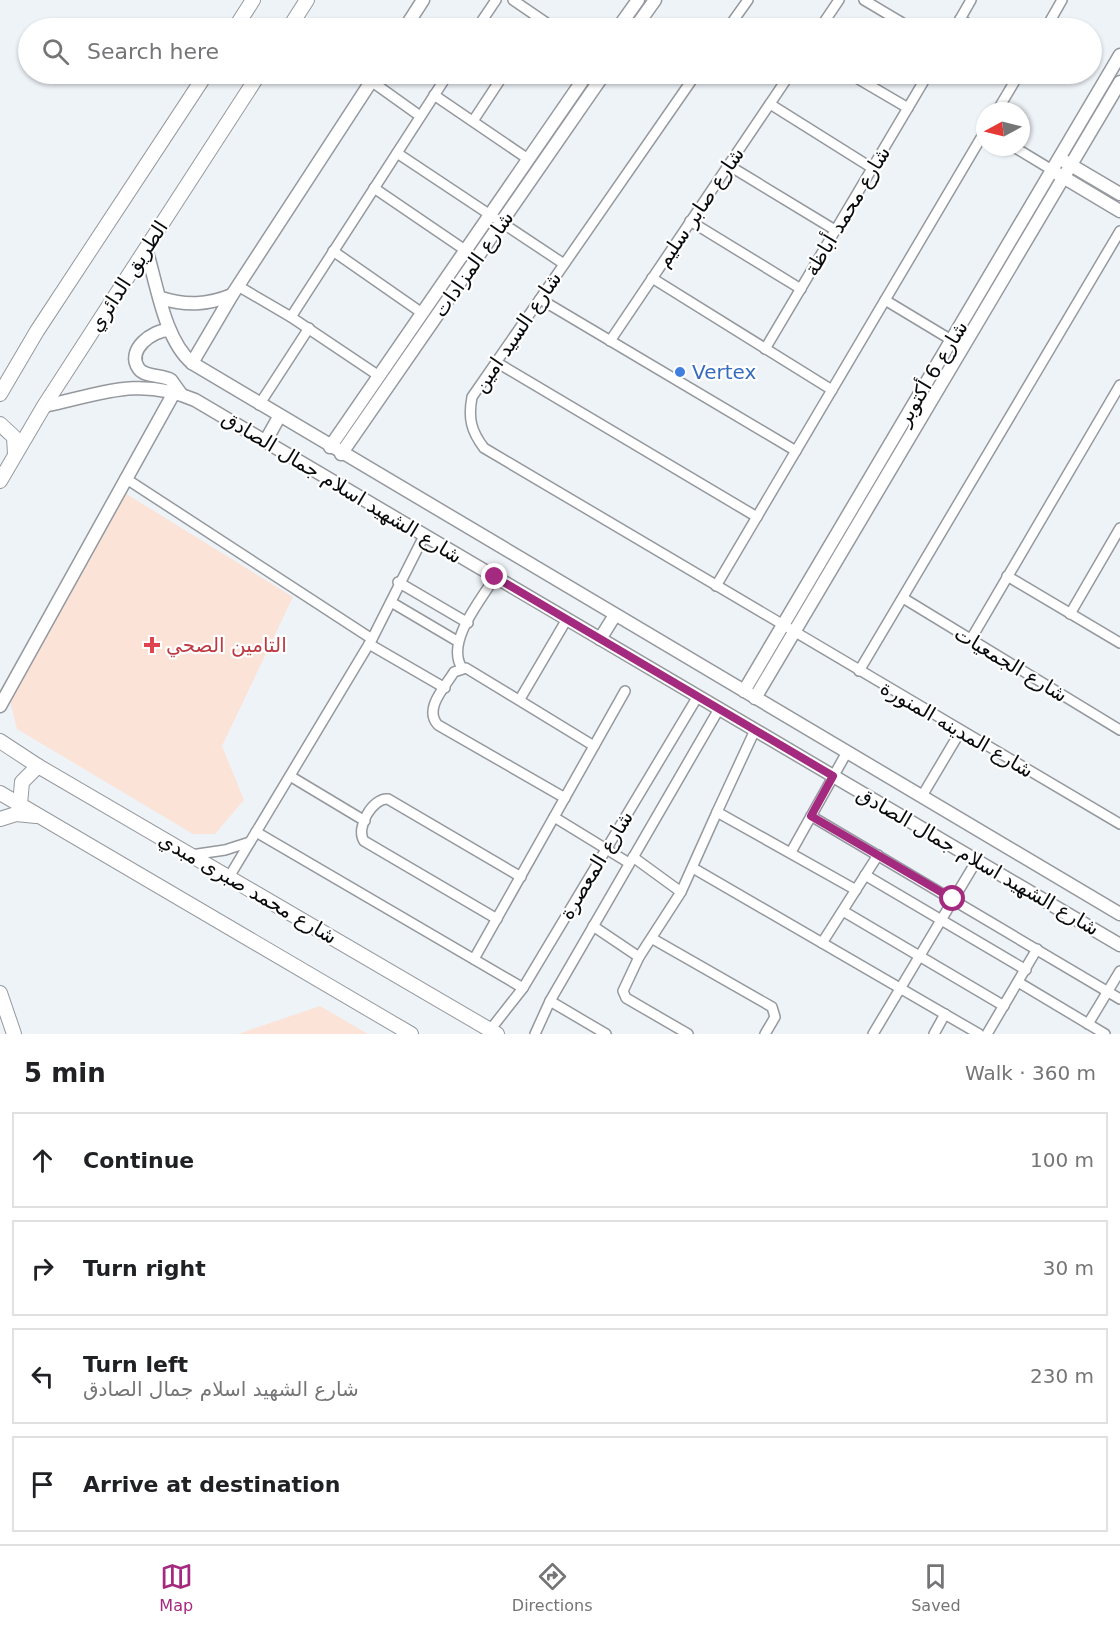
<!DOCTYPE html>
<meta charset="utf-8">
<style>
:root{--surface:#fff;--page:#f2f2f2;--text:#202124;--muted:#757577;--line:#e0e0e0;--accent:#a42a80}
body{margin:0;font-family:"DejaVu Sans",Vazirmatn,sans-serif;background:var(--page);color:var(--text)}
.compass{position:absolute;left:976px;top:102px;width:54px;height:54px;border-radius:50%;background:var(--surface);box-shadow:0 2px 4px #0004;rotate:263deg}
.stop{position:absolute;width:18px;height:18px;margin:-14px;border:4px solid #a42a80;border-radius:50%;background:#fff}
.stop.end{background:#a42a80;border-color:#fff;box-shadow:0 2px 6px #0008}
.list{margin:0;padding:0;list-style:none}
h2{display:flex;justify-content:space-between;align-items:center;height:78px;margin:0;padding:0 24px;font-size:26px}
h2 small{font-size:20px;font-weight:400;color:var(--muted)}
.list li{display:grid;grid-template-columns:39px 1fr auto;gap:18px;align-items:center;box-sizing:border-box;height:96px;margin:0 12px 12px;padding:0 12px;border:2px solid var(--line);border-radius:0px}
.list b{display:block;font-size:22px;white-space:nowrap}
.list p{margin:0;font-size:20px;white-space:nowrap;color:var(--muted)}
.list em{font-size:20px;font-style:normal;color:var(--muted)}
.icon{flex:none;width:33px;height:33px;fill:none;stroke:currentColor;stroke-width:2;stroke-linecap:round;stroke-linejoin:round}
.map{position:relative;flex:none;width:1120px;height:1034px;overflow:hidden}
.search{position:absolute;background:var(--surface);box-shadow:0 2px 4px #0004;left:18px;right:18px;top:18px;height:66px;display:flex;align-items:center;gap:15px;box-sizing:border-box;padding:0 21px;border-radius:33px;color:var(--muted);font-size:22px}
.sheet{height:510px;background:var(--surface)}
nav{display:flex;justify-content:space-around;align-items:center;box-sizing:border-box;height:84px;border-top:2px solid var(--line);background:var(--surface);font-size:16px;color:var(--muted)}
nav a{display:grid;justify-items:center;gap:3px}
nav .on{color:var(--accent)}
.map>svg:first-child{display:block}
</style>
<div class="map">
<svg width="1120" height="1034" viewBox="0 0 1120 1034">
<rect width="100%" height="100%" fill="#eef3f8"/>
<!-- medical -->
<g fill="#fbe3d8">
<polygon points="120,490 293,597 222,746 244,800 215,834 193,834 17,729 8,693"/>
<polygon points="320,1006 368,1034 238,1034"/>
</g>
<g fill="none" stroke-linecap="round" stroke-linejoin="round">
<!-- street casing -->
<g stroke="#95999e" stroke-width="12">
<g id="street">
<polyline points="513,0 554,28"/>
<polyline points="864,0 911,28"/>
<polyline points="960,19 975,28"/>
<polyline points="477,28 496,0"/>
<polyline points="728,28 748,0"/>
<polyline points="820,28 839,0"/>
<polyline points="955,28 971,0"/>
<polyline points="1046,28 1062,0"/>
<path d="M 696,74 L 472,397 C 468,418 471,431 484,448 L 1120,824"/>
<polyline points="850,74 908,108"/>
<polyline points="371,81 420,116"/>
<polyline points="434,95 528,159"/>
<polyline points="770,104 872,168"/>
<polyline points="997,111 1019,74"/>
<polyline points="473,121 504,74"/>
<polyline points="1014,147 1052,170"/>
<polyline points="397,153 564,264"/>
<polyline points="728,165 835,230"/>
<polyline points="374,188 465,250"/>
<polyline points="690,221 801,289"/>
<polyline points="333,251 422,313"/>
<polyline points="652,278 832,390"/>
<polyline points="238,286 291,317 379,376"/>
<polyline points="540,299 796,451"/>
<polyline points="885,300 963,347"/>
<polyline points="291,317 448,74"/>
<polyline points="610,341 790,74"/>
<polyline points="765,349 928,74"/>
<polyline points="496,362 757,517"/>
<polyline points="259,405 309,328"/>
<polyline points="125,478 372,639"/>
<polyline points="1007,576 1120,643"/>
<polyline points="398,582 468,623"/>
<polyline points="716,586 985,131"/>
<polyline points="903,598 1120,730"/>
<polyline points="391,602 457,641"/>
<polyline points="1070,614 1120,528"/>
<polyline points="971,639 1120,385"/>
<polyline points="369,644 445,688"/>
<path d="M 462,668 C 445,642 481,600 495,577"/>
<polyline points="859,671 1120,231"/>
<polyline points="520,699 567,619"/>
<polyline points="290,776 365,821"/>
<polyline points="922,796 960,732"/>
<path d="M 565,798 L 438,725 C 423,709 445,687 454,672 L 466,668 L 594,746"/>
<polyline points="717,812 755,730"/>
<polyline points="811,816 1120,999"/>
<polyline points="554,817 629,863"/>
<polyline points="256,832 523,988"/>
<polyline points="791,852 847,752"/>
<polyline points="191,855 225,850 250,842"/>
<polyline points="633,857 681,892"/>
<polyline points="693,868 979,1034"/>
<polyline points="865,875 1026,970"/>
<polyline points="229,877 372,639 424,536"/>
<polyline points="843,911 1004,1006"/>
<path d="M 497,919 L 364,841 C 355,828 373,797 388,799 L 521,877"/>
<polyline points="593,926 639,957"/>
<polyline points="653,939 772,1007 775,1017 765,1034"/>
<polyline points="822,943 878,855"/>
<polyline points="474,959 625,691"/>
<polyline points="1018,982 1105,1034"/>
<polyline points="550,1001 606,1034"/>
<polyline points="1088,1024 1120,971"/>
<polyline points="490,1030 523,988 698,696"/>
<polyline points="535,1034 550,1001 719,709"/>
<polyline points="688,1034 626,998 623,991 639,957 681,892 717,812 856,890"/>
<polyline points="873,1034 977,860"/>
<polyline points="934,1034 945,1014"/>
<polyline points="987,1034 1037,949"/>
</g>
</g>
<!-- secondary casing -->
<g stroke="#95999e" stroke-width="15">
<g id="secondary">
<polyline points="405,28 423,0"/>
<polyline points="618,28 638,0"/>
<polyline points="635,28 655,0"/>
<polyline points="1064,161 1120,194"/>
<polyline points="1058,174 1120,211"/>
<path d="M 146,249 C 157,284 164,339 192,363 L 1120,914"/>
<path d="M 161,298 C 186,306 207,305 232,295"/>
<path d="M 169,330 C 153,330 125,350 139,369 C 145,377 163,375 171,380 L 181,394"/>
<polyline points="192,363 232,295 376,74"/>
<path d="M 44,406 C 101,394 139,376 195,400 L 1120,945"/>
<polyline points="265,442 279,417"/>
<polyline points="330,447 587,74"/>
<polyline points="341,454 604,74"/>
<polyline points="600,639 615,615"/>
<polyline points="744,691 1120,55"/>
<polyline points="755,698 1120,82"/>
<polyline points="0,706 175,391"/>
</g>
</g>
<!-- primary casing -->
<g stroke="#95999e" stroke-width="16">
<g id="primary">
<polyline points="235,28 253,0"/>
<polyline points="289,28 307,0"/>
<polyline points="0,394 37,331 206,74"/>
<polyline points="0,424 14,437 15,454"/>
<polyline points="0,481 44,406 259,74"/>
<polyline points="0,741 38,766 497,1034"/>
<polyline points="0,793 411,1034"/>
<polyline points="20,804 22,782 38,766"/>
<polyline points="0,819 16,814 36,816"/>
<polyline points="0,993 14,1034"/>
</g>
</g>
<!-- street -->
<use href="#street" stroke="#fff" stroke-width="9"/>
<!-- secondary -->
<use href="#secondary" stroke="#fff" stroke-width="12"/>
<!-- primary -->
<use href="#primary" stroke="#fff" stroke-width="14"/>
</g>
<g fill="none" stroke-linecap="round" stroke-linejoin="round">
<!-- route -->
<polyline stroke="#a42a80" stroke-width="8" points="495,577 833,776 811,816 953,899"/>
</g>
<!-- markers -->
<circle fill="#3f7fe0" stroke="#fff" stroke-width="2" cx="680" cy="372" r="6"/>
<path fill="#e0444e" stroke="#fff" stroke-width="2" d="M149 636h6v6h6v6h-6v6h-6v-6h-6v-6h6z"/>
<g text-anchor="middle" stroke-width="4.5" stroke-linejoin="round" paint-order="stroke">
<!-- street labels -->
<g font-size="20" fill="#0a0b0d" stroke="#fff">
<text transform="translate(700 207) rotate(-56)" y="7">شارع صابر سليم</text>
<text transform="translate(847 211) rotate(-59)" y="7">شارع محمد أباظة</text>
<text transform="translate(473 264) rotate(-55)" y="7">شارع المزادات</text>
<text transform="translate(128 276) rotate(-57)" y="7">الطريق الدائري</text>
<text transform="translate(517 332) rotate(-56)" y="7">شارع السيد امين</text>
<text transform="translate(932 373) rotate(-59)" y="7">شارع 6 أكتوبر</text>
<text transform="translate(342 487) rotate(31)" y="7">شارع الشهيد اسلام جمال الصادق</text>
<text transform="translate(1011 664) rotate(31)" y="7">شارع الجمعيات</text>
<text transform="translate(957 729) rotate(30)" y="7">شارع المدينه المنورة</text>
<text transform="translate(978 861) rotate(30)" y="7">شارع الشهيد اسلام جمال الصادق</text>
<text transform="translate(596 865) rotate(-59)" y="7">شارع المعصرة</text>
<text transform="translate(248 888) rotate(30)" y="7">شارع محمد صبرى مبدي</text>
</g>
<!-- shop labels -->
<g font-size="20" fill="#366cbe" stroke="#fff" text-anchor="start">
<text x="692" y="379">Vertex</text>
</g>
<!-- health labels -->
<g font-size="20" fill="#be3a42" stroke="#fff" text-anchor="start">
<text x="166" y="652">التامين الصحي</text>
</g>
</g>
</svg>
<svg class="compass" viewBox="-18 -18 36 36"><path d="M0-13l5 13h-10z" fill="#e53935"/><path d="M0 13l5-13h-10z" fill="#757577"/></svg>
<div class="stop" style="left:953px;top:899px"></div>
<div class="stop end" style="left:495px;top:577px"></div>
<div class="search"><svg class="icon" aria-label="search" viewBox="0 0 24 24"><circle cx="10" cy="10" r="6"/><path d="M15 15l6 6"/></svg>Search here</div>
</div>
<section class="sheet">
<h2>5 min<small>Walk · 360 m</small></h2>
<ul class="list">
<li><svg class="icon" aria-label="ahead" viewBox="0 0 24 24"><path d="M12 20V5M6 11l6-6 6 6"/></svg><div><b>Continue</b></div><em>100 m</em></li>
<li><svg class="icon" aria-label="right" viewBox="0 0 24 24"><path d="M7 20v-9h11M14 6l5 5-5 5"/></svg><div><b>Turn right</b></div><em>30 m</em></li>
<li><svg class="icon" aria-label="left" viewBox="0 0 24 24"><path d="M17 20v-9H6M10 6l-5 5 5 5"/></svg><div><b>Turn left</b><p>شارع الشهيد اسلام جمال الصادق</p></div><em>230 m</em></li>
<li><svg class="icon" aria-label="arrive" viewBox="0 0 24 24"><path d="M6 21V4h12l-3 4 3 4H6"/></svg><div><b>Arrive at destination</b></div></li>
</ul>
</section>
<nav>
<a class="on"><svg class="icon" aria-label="map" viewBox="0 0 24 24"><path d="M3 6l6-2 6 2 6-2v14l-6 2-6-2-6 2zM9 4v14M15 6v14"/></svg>Map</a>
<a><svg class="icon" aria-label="directions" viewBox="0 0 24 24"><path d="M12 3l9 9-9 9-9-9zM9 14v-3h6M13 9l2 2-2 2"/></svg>Directions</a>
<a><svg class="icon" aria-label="saved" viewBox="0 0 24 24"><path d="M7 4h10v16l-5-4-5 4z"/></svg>Saved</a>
</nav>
